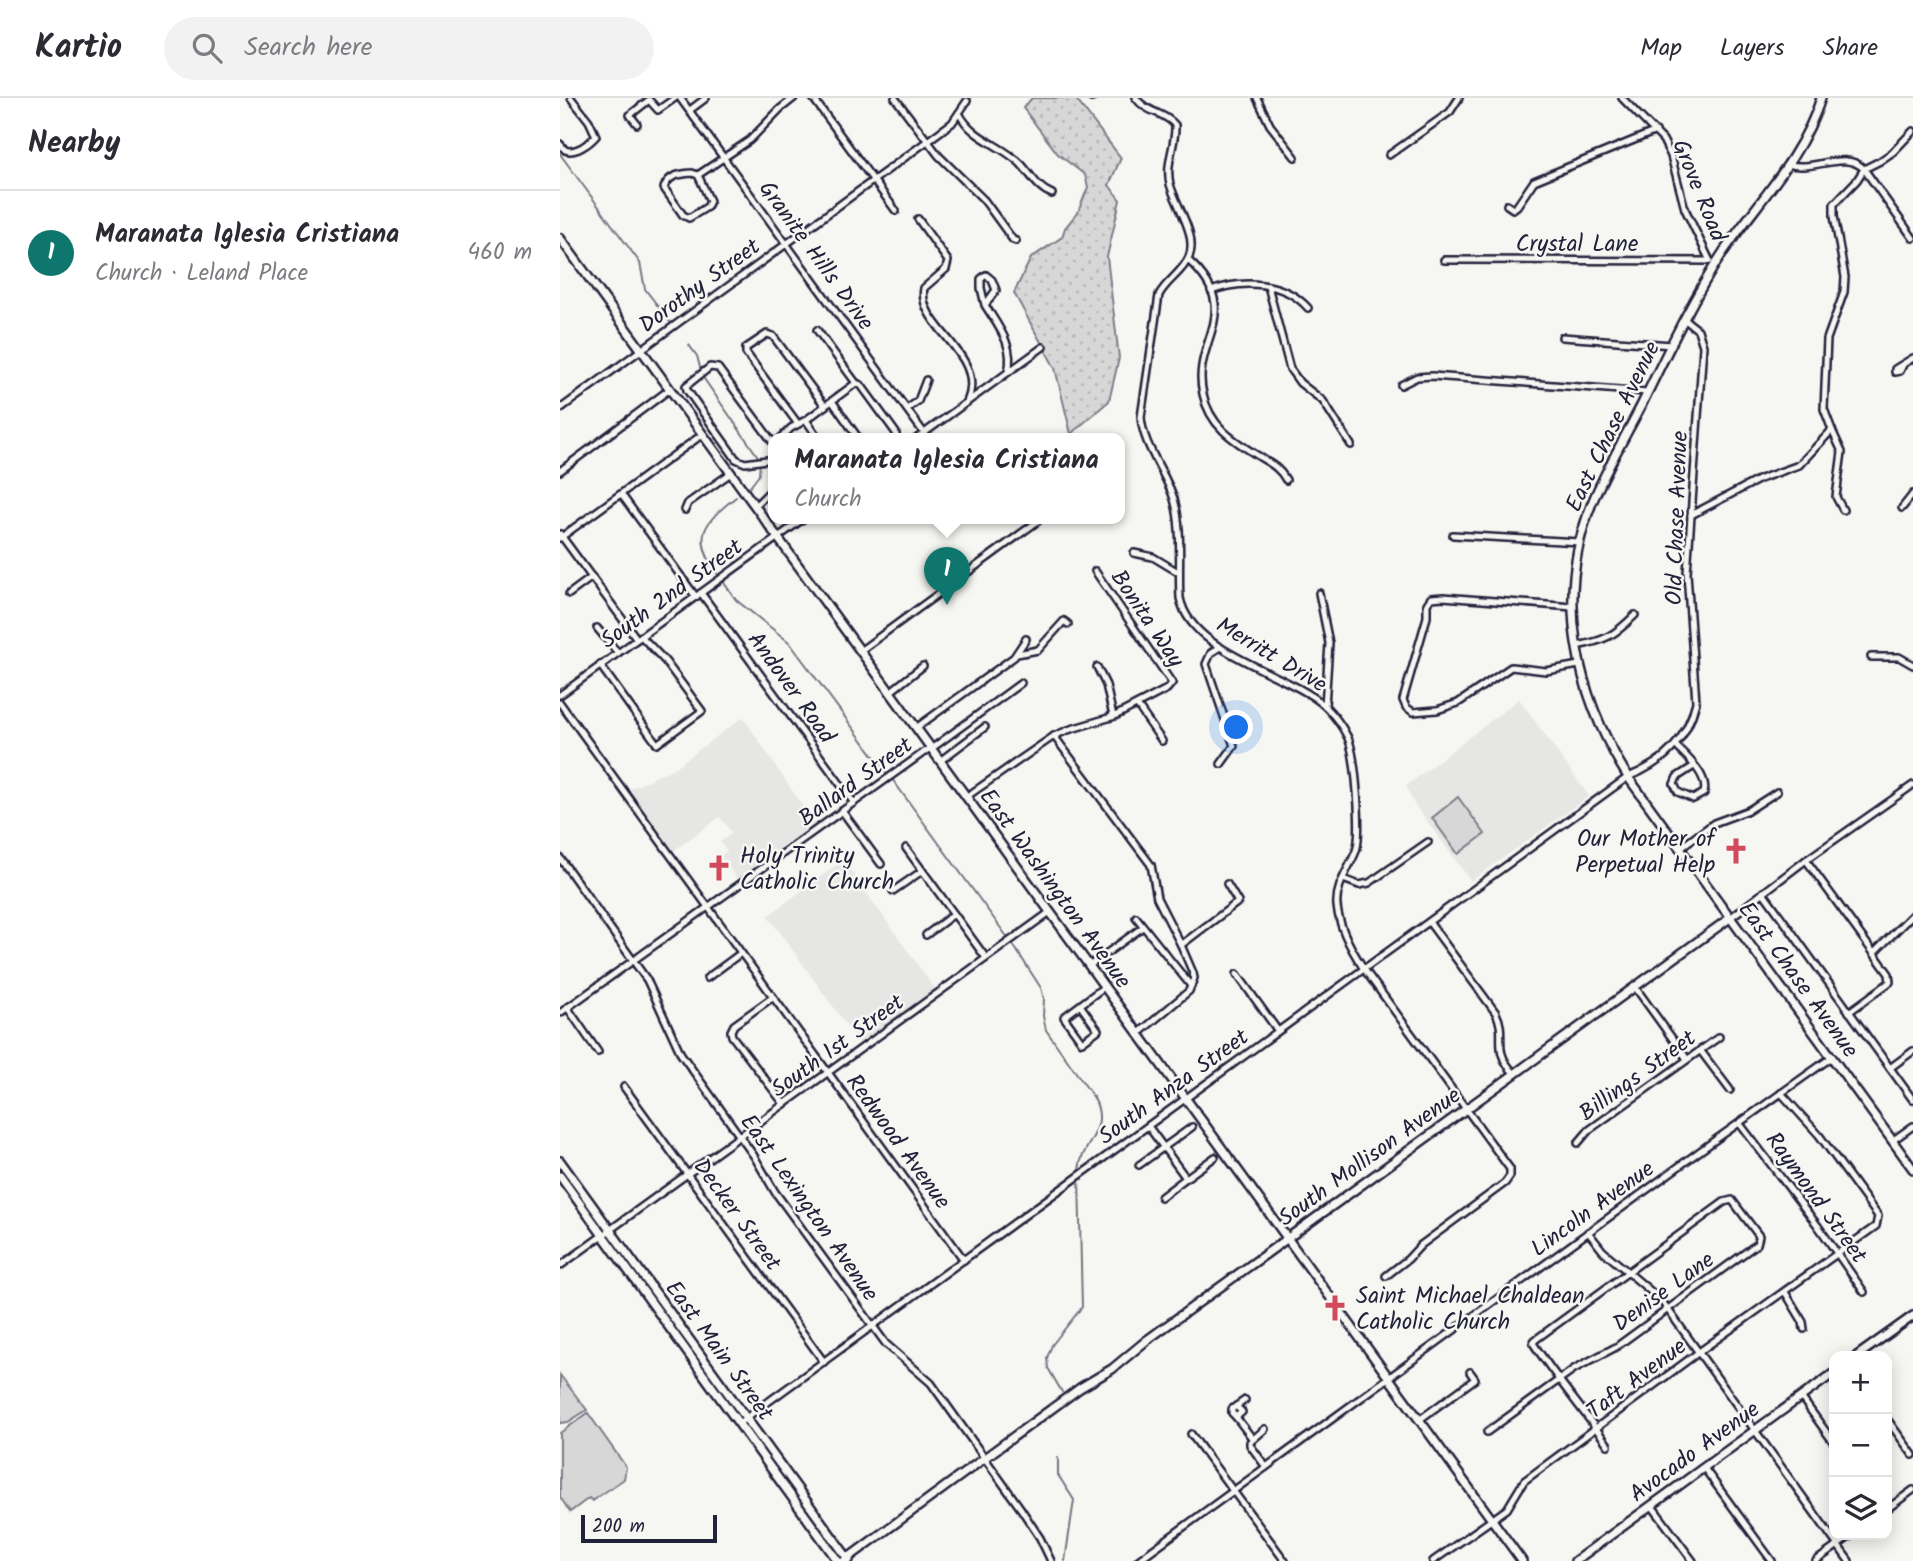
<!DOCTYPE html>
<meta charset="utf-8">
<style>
:root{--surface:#fff;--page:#f2f2f3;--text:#2b2b33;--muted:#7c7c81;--line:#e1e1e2;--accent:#0f766e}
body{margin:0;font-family:Kalam,sans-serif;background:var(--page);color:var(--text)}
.controls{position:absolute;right:21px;bottom:21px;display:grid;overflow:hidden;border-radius:14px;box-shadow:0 4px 18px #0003}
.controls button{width:63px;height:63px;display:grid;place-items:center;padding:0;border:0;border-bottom:2px solid var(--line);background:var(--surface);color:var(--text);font:35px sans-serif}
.scale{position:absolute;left:21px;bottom:18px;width:136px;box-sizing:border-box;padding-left:7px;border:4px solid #22223b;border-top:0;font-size:19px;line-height:24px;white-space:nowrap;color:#22223b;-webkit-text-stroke:5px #f6f6f2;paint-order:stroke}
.you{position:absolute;left:677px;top:630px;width:24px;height:24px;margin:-18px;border:5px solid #fff;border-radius:50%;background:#1a73e8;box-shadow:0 0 0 10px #1a73e833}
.badge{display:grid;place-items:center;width:46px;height:46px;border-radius:50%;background:var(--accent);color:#fff;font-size:23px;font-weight:700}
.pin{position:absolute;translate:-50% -58px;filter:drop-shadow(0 2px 4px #0008)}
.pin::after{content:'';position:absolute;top:37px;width:24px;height:21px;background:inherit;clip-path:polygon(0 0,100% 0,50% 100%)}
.popup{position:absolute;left:208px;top:335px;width:357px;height:91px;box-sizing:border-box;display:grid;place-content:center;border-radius:14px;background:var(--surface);filter:drop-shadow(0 2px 5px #0005);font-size:23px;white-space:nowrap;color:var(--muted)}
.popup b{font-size:26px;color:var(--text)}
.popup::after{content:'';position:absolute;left:50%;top:100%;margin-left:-14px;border:14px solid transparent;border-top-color:var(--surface)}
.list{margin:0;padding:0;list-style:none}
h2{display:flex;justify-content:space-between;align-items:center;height:91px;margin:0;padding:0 28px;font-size:30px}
h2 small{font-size:23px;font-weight:400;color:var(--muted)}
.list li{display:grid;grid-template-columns:46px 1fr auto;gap:21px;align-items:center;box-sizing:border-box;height:126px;padding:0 28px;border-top:2px solid var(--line)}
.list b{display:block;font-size:26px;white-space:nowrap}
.list p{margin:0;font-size:23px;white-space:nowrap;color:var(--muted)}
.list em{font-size:23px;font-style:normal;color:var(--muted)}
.icon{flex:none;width:38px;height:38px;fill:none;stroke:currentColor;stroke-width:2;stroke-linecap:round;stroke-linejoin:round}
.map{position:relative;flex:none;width:1353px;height:1463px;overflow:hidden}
header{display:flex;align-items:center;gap:42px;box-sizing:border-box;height:98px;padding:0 35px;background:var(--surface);border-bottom:2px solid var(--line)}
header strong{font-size:33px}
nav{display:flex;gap:38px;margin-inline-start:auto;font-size:24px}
.search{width:490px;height:63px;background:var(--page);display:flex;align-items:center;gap:18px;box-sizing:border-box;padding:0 24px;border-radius:38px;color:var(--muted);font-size:26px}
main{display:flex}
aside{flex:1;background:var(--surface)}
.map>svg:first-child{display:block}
</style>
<header>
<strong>Kartio</strong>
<div class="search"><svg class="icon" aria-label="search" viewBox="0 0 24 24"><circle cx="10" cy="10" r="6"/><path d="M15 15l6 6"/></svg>Search here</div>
<nav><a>Map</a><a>Layers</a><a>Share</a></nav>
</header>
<main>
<aside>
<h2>Nearby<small></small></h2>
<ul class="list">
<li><span class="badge">1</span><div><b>Maranata Iglesia Cristiana</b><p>Church · Leland Place</p></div><em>460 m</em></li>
</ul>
</aside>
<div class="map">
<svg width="1353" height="1463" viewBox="0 0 1353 1463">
<defs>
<pattern id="grass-dots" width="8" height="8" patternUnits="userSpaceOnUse" patternTransform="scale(1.75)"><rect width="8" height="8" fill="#d7d7d7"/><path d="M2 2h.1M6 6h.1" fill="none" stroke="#b8b8b9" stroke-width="1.8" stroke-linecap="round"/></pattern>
</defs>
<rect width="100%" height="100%" fill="#f6f6f2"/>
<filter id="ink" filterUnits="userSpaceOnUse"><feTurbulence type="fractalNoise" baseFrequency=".0143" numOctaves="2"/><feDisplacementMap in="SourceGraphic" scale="14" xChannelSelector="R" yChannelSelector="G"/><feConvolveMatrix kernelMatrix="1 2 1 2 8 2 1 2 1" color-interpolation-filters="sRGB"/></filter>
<g filter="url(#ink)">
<!-- built -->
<g fill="#e6e6e4">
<polygon points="959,601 1029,698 911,783 854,706 846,688"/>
<polygon points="183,619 255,727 178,782 160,758 167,753 160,744 172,735 160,719 113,753 68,692 116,669"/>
<polygon points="283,762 375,891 300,946 208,818"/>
</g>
<!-- grass -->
<polygon fill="url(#grass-dots)" stroke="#7c7c89" stroke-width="2" points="472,0 515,0 561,60 549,87 560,102 547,159 559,260 549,303 511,336 495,270 454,195 471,160 502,139 505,130 518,114 528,89 525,77 498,56 463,10"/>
<!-- pitch -->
<g fill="#d7d7d7" stroke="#7c7c89" stroke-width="2">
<polygon points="898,699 925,736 898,756 872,720"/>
<polygon points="0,1277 27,1312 8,1324 0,1325"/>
<polygon points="28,1315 66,1369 64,1381 32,1403 29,1400 10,1414 0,1399 0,1335"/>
</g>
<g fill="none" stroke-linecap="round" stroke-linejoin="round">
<!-- stream -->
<g stroke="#757583" stroke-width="2">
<polyline points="0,56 75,158 80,165 85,191 110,224"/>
<polyline points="129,247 137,258 141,273"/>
<polyline points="142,278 199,360"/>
<polyline points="190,389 199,377 200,365"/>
<path d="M 159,478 C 131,439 143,425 176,399"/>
<polyline points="162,482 176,502 229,544 328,677"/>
<polyline points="332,681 448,840"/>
<path d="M 452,845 L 481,890 L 484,901 L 483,918 L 486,932 L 534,1000 C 551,1034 520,1044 519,1074"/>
<polyline points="502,1294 488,1270 487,1260 492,1247 522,1209 519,1079"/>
<polyline points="498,1360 498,1377 514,1402 505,1463"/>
</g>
<!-- minor casing -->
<g stroke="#22223b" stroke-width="10">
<g id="minor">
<polyline points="120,0 364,335"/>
<polyline points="253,0 336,113"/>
<polyline points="335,0 379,58 424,102 453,142 456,143"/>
<polyline points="531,0 532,0"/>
<path d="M 576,0 C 586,15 605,14 615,27 C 616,47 605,65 610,86 C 616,108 638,137 629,159 C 623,174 606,183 599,197 L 581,319 C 583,348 605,373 614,401 C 623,431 618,468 620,500 C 631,556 728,574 765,608 C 773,616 782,628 787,638 C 796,654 802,736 796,753 C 789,771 775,788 777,808 C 779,830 792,853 804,871 L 950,1071 L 950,1078 L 945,1085 L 861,1147 L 848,1161 L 826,1178"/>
<polyline points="697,0 710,27 735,59"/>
<polyline points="1062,0 1103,42 1111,58 1125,111 1150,163"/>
<polyline points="130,12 146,0"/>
<path d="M 399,15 C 413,42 441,46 461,66 C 472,78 477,90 492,96"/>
<polyline points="77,26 70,17 89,2 98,12 115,0"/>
<path d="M 0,46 L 5,52 C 15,56 29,46 36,38 L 29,23 L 11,0"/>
<polyline points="829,57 890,14 899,0"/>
<path d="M 1228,66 C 1252,75 1284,51 1304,71 L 1353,140"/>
<path d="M 132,75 L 138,77 L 150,103 L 147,109 L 129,120 L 123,117 L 104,90 C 108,77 120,76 132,75 Z"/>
<polyline points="138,77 190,42 220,11 234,0"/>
<polyline points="947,107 953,111 957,108 974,83 1096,33"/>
<path d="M 358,121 L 388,163 L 386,171 L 364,190 C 356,229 428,256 407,304"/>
<path d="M 628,162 C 687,215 630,243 643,296 C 650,330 676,344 703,361 C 713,367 720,371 726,382"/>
<polyline points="884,162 1150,163"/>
<polyline points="708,188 730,271 740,285 763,303 791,347"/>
<path d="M 651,193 C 683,181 724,183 748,210"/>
<path d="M 425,207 L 421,190 L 421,181 L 426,177 L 432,182 L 436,192 L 425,207 C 438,228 455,248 448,274"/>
<polyline points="257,232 296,285"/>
<polyline points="1002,239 1112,247"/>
<polyline points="1343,267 1340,273 1335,274 1335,271 1353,260"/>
<polyline points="841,287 857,279 872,278 1087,294"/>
<polyline points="272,303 299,341"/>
<polyline points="0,311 392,25 407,3"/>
<polyline points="347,311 358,303 366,282"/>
<polyline points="246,322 259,341"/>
<polyline points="238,326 186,255 186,250 207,236 213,238 265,308"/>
<polyline points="1272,332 1282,354 1276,399 1283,412"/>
<polyline points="220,341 231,330 246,322 296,285 301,287 336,335 336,341"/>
<polyline points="356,341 483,249"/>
<polyline points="214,346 158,270 150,269 126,288 127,292 176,361 185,365 214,361"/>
<polyline points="0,373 110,291"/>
<polyline points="61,396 136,499"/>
<polyline points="195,408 214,389"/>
<polyline points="1342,410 1353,396"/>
<polyline points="125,412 128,405 171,375"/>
<polyline points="1131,417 1200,381 1239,367 1272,332 1264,311 1267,241 1284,194 1285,179 1274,118 1274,106 1297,82 1304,71 1320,63 1333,54 1353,33"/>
<polyline points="0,436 77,541"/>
<polyline points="893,437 1020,444"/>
<polyline points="0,440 143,336"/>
<polyline points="574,455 593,459 618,474"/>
<polyline points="141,495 294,705"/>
<polyline points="759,495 769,545 765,608"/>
<polyline points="9,496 32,479"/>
<polyline points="1013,509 883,499 871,500 867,506 867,519 843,602 846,609 853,614 877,612 898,605 951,569 986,573 1019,567"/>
<polyline points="37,530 58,555"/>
<path d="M 1016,548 C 1045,543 1055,537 1075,517"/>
<polyline points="660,549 651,555 646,566 674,648 661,666"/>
<polyline points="300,553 478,423"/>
<polyline points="457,556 478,552 504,523 508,526"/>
<polyline points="1311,559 1339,559 1353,567"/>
<polyline points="40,567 97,646 142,613 105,563 81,538"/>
<polyline points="537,569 546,587 553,618"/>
<polyline points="330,594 363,568"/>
<polyline points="0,597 243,421"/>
<polyline points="0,605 404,1162"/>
<polyline points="577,607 602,643"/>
<polyline points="356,630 454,559 466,541"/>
<polyline points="494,638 591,767 597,800 621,847 633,875 634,880 629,893 579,935"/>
<path d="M 1116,648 C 1127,659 1149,678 1144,695 L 1133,701 L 1118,694 L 1114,686 L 1117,679 L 1134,668"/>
<polyline points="371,651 461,585"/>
<polyline points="380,663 425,629"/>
<polyline points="406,699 494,638 508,632 555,618 607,591 612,585 535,473"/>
<polyline points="282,713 321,766"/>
<polyline points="346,750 426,860"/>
<polyline points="1120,750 1154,725 1189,712 1217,694"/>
<polyline points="0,760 87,882 121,956 194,1058 215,1094 326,1246 371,1285 461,1411 480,1440 491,1463"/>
<polyline points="1246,762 1329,876 1330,884 1289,914"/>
<polyline points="783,781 799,787 809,785 868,744"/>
<polyline points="333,793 362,773"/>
<polyline points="1203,794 1353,1002"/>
<polyline points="576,819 631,888"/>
<polyline points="1170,820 1246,762 1353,687"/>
<path d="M 869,824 L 936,915 C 948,939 930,951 955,976"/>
<polyline points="366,837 394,816"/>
<polyline points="621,847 678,804 667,786"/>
<polyline points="1314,855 1353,816"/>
<polyline points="529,868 583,829"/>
<polyline points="677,876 718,933"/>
<polyline points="147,880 181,855"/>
<polyline points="1075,889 1127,961"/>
<polyline points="213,899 174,927 171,933 172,938 224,1006"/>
<polyline points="520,907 538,932 522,944 504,919 544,889"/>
<polyline points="7,909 38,954"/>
<polyline points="0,915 370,650"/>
<polyline points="1140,952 1170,992"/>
<polyline points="1330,970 1353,953"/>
<polyline points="64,989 264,1264"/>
<polyline points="1180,1026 1258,1128 1304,1194"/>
<polyline points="588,1028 626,1080 601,1099"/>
<polyline points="1332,1043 1353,1028"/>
<polyline points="1018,1045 1029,1032 1159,939"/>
<polyline points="579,1067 632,1029"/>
<polyline points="626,1080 655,1059"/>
<polyline points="1028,1134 1043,1153 1101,1202 1289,1463"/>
<polyline points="0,1168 490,814"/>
<polyline points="1225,1194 1243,1224 1244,1231"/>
<polyline points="1241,1299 1274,1345"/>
<polyline points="676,1308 682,1314 676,1319 672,1315 672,1311 685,1302"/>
<polyline points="676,1319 692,1340"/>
<polyline points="1327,1321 1353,1357"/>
<polyline points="859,1322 915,1281 910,1274"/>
<path d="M 179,1325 L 1068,679 C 1104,665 1127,642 1136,604 L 1127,475 L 1143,248 L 1138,232 L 1124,221"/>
<polyline points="705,1331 690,1344 690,1347 706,1369"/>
<path d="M 927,1334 L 1014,1271 L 1056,1249 L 1197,1146 L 1199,1138 L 1172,1102 L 1164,1104 L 975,1242 L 973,1245 C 996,1280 1024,1313 1048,1347"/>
<polyline points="631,1336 725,1463"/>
<polyline points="1144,1370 1212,1463"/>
<polyline points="1092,1408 1133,1463"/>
<polyline points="1327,1411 1353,1392"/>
<polyline points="577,1463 1151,1045 1272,959"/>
<polyline points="873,1463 947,1411 964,1383 1139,1254 1316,1128 1318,1118 1259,1037 1221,995"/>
<polyline points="1256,1463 1292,1437"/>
</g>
</g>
<!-- major casing -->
<g stroke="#22223b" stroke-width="12">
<g id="major">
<path d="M 1261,0 C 1243,59 1196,106 1162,156 C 1131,203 1107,255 1082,306 C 1065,339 1046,371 1032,405 C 994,499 1016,596 1068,679 L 1353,1071"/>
<polyline points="0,140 962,1463"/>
<polyline points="0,1063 289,1462"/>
<polyline points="0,1078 278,1463"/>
<polyline points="1297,1258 1353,1218"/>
<polyline points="284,1463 520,1290 552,1271 587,1242 1170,820"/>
<polyline points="1015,1463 1274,1275"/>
</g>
</g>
<!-- minor -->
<use href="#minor" stroke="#f6f6f2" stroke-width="5"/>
<!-- major -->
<use href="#major" stroke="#f6f6f2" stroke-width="7"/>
</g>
</g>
<!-- icons -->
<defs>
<g id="church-bare" transform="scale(2.1)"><path d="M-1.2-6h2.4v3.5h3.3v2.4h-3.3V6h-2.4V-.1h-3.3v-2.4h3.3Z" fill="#d1495b" stroke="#f6f6f2" stroke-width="2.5" paint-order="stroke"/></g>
</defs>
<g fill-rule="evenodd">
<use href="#church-bare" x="1176" y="753"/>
<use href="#church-bare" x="159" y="770"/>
<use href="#church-bare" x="775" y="1210"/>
</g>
<g text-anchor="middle" stroke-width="5" stroke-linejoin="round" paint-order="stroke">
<!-- street labels -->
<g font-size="23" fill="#22223b" stroke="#f6f6f2">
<text transform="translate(1140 92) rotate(68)" y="8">Grove Road</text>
<text x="1017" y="153">Crystal Lane</text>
<text transform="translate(257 157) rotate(54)" y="8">Granite Hills Drive</text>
<text transform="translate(139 187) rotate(-36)" y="8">Dorothy Street</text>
<text transform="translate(1052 328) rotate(-64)" y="8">East Chase Avenue</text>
<text transform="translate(1116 420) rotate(-88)" y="8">Old Chase Avenue</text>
<text transform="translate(111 495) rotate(-36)" y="8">South 2nd Street</text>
<text transform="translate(588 520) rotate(56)" y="8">Bonita Way</text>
<text transform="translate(712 556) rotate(31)" y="8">Merritt Drive</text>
<text transform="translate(232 589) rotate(54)" y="8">Andover Road</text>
<text transform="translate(295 683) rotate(-36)" y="8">Ballard Street</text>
<text transform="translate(496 790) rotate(54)" y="8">East Washington Avenue</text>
<text transform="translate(1239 881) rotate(54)" y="8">East Chase Avenue</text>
<text transform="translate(277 947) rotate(-36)" y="8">South 1st Street</text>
<text transform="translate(1077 977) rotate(-36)" y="8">Billings Street</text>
<text transform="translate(613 988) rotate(-36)" y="8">South Anza Street</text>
<text transform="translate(339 1043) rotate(54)" y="8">Redwood Avenue</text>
<text transform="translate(809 1058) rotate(-36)" y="8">South Mollison Avenue</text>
<text transform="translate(1257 1099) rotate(54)" y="8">Raymond Street</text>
<text transform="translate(250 1109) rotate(55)" y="8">East Lexington Avenue</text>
<text transform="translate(1032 1110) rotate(-36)" y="8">Lincoln Avenue</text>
<text transform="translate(178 1116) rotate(54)" y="8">Decker Street</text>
<text transform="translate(1103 1193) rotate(-36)" y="8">Denise Lane</text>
<text transform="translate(160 1252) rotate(54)" y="8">East Main Street</text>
<text transform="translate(1076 1280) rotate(-37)" y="8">Taft Avenue</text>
<text transform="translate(1134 1353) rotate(-36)" y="8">Avocado Avenue</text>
</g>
<!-- poi labels -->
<g font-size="23" fill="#22223b" stroke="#f6f6f2" text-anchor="start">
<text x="1155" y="748" text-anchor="end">Our Mother of<tspan x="1155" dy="26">Perpetual Help</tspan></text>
<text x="180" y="765">Holy Trinity<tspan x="180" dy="26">Catholic Church</tspan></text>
<text x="796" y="1205">Saint Michael Chaldean<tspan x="796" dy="26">Catholic Church</tspan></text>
</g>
</g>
</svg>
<div class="controls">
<button>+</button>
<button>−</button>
<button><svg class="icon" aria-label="layers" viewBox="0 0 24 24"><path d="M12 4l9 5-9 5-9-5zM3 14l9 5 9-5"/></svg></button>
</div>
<div class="scale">200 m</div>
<div class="you"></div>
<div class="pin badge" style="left:387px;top:507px">1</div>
<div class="popup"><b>Maranata Iglesia Cristiana</b>Church</div>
</div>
</main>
